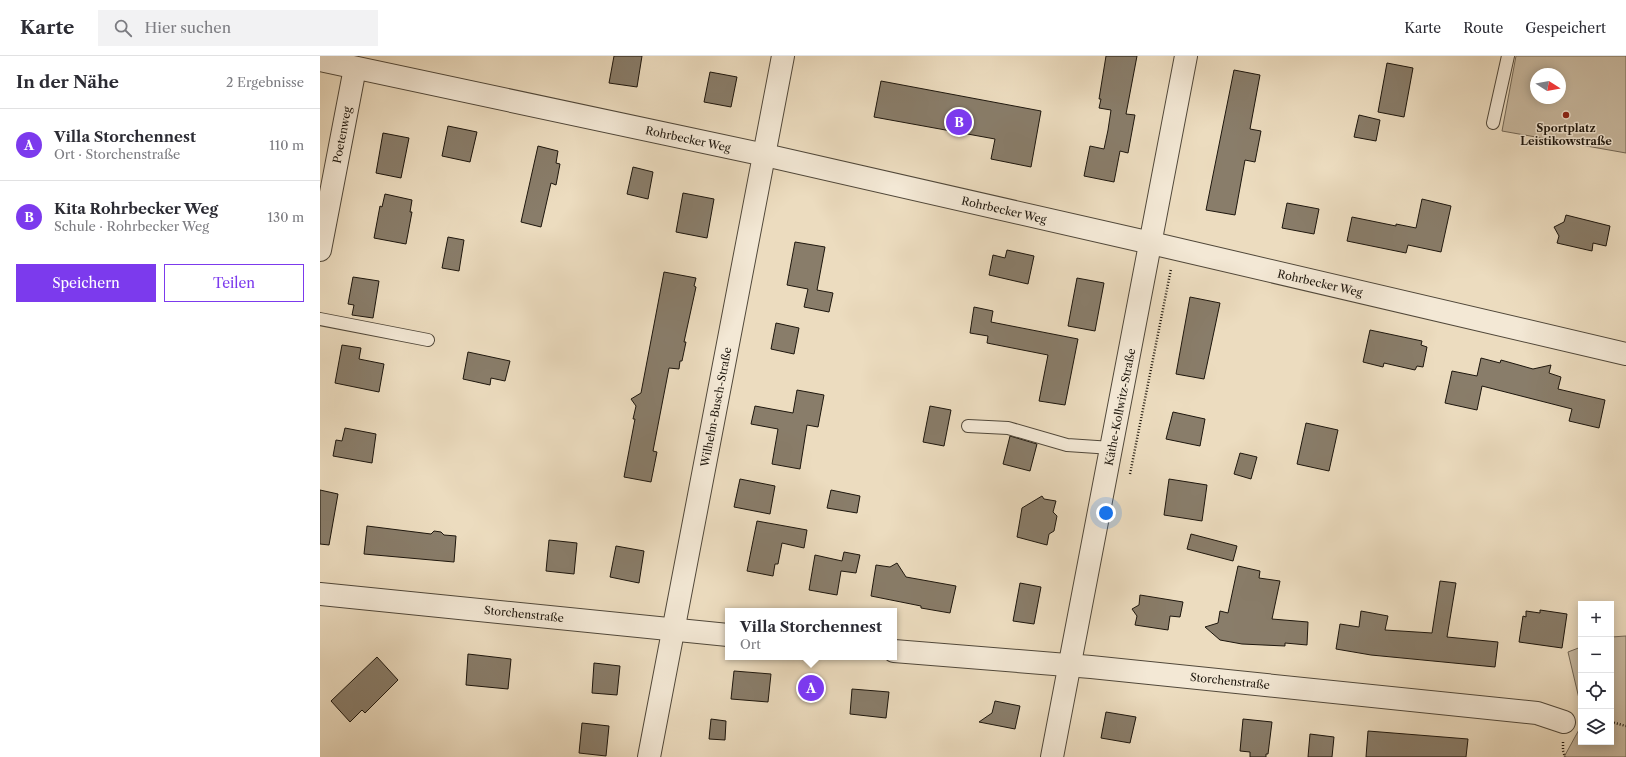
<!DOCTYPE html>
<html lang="de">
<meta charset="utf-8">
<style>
:root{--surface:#fff;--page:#f2f2f3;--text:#2b2b33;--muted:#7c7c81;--line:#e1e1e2;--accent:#7c3aed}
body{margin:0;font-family:"Libre Caslon Text",serif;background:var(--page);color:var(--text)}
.controls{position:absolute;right:12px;bottom:12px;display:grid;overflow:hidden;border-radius:0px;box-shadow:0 2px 10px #0003}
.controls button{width:36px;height:36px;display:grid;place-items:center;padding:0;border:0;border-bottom:1px solid var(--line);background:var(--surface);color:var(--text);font:20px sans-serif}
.compass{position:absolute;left:1210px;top:12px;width:36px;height:36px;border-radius:50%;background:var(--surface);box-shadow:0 2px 10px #0003;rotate:101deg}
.you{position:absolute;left:786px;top:457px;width:14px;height:14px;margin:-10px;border:3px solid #fff;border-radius:50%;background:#1a73e8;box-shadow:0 0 0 6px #1a73e833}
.badge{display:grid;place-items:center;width:26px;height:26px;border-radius:50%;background:var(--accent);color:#fff;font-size:13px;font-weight:700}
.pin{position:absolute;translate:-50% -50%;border:2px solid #fff;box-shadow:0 1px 4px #0006}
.popup{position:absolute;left:405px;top:552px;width:172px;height:52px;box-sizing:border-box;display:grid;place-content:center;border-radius:0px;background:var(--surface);filter:drop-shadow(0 1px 3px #0005);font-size:13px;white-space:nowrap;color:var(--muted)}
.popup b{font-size:15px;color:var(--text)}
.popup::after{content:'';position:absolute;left:50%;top:100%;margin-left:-8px;border:8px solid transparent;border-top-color:var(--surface)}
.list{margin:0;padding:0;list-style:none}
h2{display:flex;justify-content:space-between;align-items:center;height:52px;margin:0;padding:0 16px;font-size:17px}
h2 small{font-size:13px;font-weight:400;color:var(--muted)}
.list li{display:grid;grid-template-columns:26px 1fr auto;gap:12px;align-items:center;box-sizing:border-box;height:72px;padding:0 16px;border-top:1px solid var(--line)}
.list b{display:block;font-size:15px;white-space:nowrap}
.list p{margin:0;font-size:13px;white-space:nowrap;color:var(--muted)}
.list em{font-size:13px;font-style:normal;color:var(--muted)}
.actions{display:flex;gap:8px;padding:12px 16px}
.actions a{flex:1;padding:9px 0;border:1px solid var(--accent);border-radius:0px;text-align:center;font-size:14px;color:var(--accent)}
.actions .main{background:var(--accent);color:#fff}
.icon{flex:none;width:22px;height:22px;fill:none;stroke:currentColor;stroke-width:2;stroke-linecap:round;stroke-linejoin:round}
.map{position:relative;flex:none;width:1306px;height:701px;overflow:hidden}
header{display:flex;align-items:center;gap:24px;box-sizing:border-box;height:56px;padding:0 20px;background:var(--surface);border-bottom:1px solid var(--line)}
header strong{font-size:19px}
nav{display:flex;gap:22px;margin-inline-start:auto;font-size:14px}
.search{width:280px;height:36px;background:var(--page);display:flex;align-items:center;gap:10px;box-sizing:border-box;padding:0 14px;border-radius:0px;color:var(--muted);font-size:15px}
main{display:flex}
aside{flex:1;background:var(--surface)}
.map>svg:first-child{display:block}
</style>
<header>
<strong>Karte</strong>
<div class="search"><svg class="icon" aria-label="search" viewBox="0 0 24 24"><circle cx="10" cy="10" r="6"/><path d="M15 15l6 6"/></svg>Hier suchen</div>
<nav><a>Karte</a><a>Route</a><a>Gespeichert</a></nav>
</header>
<main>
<aside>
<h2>In der Nähe<small>2 Ergebnisse</small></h2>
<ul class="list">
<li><span class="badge">A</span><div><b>Villa Storchennest</b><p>Ort · Storchenstraße</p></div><em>110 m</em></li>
<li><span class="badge">B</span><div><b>Kita Rohrbecker Weg</b><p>Schule · Rohrbecker Weg</p></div><em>130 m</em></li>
</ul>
<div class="actions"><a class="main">Speichern</a><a>Teilen</a></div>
</aside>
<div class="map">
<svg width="1306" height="701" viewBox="0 0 1306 701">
<rect width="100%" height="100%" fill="#ecdcbf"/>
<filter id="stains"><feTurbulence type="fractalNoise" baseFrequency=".005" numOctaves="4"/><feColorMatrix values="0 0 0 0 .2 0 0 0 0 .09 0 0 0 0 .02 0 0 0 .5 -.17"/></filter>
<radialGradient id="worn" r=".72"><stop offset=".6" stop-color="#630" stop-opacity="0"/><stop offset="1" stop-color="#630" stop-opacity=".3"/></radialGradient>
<!-- green -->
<g fill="#c9baa1" stroke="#736857" fill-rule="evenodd">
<path d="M 1196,0 L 1306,0 L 1306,97 L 1182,75 ZM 1216,18 L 1240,18 L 1240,42 L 1216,42 Z"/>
<polygon points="1306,580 1306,701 1244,701 1261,670 1261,686 1291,686 1291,581"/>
<polygon points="1261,591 1261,651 1248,596"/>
</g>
<!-- building -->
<g fill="#897d6a" stroke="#1d160d">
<polygon points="294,0 322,0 317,31 289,27"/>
<polygon points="786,0 817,0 806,58 815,59 808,97 800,95 794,126 764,120 770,90 784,93 788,74 791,54 779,52 781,43 779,43"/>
<polygon points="1067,7 1093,12 1084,61 1058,56"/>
<polygon points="914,14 940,19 930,73 941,75 935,106 925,104 915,159 886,154"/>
<polygon points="390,16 417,21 411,51 384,46"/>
<polygon points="561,25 721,55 711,111 671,103 675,83 554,61"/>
<polygon points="1039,59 1060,64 1056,85 1034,81"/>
<polygon points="128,70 157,76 150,106 122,100"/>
<polygon points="63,77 89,82 81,122 56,117"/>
<polygon points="218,90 238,95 236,107 240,108 236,129 231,127 221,171 201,166"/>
<polygon points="313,111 333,116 328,143 307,138"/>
<polygon points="363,137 394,143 387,182 356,176"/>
<polygon points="65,138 92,144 90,156 92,156 86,188 54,182 60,150 62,151"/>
<polygon points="1102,143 1131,150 1121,196 1088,189 1086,197 1027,185 1032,161 1076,170 1076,168 1096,172"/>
<polygon points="967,147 999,153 994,178 962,172"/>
<polygon points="1246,159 1290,170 1286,190 1273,187 1272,195 1237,187 1239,180 1234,171 1244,166"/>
<polygon points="128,181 144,184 139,215 122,212"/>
<polygon points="475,186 505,191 497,234 513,237 509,256 484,251 488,233 467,229"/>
<polygon points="687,194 714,200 708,228 669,219 673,199 685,202"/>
<polygon points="344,216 376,222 374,230 376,231 364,286 366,286 362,305 360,305 359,313 349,312 333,395 337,396 331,426 304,421 315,363 313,363 316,350 311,343 321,337"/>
<polygon points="33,221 59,225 53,262 32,259 34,249 28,248"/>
<polygon points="757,222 784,227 775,275 748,270"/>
<polygon points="870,241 900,247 884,323 856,318"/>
<polygon points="654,251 673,255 671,266 758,283 745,349 719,345 728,299 667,287 668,280 650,277"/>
<polygon points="456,267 479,272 474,298 451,293"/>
<polygon points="1050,274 1102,285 1101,289 1107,291 1103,311 1097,310 1095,314 1064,307 1063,311 1043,306"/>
<polygon points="22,289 41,292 39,303 64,308 59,336 15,327"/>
<polygon points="148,296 190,305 185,325 171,322 170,329 143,323"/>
<polygon points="1161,302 1180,307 1181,304 1213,313 1231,309 1229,317 1241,321 1238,333 1285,344 1279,372 1249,365 1252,353 1162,330 1157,354 1125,347 1132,315 1157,320"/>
<polygon points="477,334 504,339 498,371 487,369 480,413 452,408 458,373 431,368 435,350 473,357"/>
<polygon points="610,350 631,354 624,390 603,386"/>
<polygon points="853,356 885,363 880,390 846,383"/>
<polygon points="986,367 1018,374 1009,415 977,408"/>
<polygon points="25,372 56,378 52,407 13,400 16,384 22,385"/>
<polygon points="690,380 717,388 710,415 683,408"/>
<polygon points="920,397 937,401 931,423 914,418"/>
<polygon points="420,423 455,430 450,458 414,451"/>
<polygon points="849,423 887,429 882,465 844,459"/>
<polygon points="0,434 18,438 9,489 0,488"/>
<polygon points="511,434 540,440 537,457 507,452"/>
<polygon points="722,440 724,443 736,445 733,456 737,460 734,475 729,478 727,489 697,481 702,452"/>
<polygon points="437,465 487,474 484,492 462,487 458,508 455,508 453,520 427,515"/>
<polygon points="47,470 111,478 114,475 121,476 124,479 136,480 134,506 44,498"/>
<polygon points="871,478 917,490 913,505 867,493"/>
<polygon points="229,484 257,487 254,518 226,515"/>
<polygon points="296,490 324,495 319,527 290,521"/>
<polygon points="524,496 540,499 536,517 521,515 517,539 489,534 495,499 522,505"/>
<polygon points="577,507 586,521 636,530 630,557 601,552 601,550 551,540 556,509 570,511"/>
<polygon points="918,510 940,515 939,522 960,525 952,563 988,566 987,589 965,587 965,590 922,588 900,584 885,571 898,567 900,555 908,557"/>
<polygon points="1120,525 1136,527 1127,581 1178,586 1175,611 1051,599 1016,593 1020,568 1039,571 1041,555 1068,560 1065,574 1112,577"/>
<polygon points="700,527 721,531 714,568 693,565"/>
<polygon points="820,539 863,546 860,561 850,560 848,574 815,569 817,560 812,553 819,549"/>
<polygon points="1220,554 1247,558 1242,592 1199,586 1203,560 1206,561 1206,555 1220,557"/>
<polygon points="148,598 191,603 188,633 146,629"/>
<polygon points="57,601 78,624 45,657 42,654 30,666 11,645"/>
<polygon points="274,607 300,610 297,639 272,637"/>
<polygon points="414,615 451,618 448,646 411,643"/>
<polygon points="532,633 569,636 566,662 530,658"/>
<polygon points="675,645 700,650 695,673 659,666 672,657"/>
<polygon points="786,656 816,661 810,687 781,682"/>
<polygon points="391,663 406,665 405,684 389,683"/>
<polygon points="923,663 952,666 948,698 946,698 946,701 930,701 930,696 920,695"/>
<polygon points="262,667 289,670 286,700 259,697"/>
<polygon points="1048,675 1148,683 1146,701 1046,701"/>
<polygon points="990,678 1014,681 1012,701 988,701"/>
</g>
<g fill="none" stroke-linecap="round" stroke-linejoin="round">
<!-- service casing -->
<g stroke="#51483a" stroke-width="14">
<g id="service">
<polyline points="1173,67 1188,0"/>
<polyline points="0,263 108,284"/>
<polyline points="648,370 688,372 747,389 792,392"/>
</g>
</g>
<!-- minor casing -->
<g stroke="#51483a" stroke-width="24">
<g id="minor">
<polyline points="0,4 445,99 831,187 1306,298"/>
<polyline points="0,194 35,12"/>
<polyline points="0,538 408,579"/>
<polyline points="574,595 771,611 1217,657 1244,666"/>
<polyline points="329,701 463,0"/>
<polyline points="732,701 866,0"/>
</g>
</g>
<!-- path -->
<g stroke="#1d160d" stroke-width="2.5" stroke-dasharray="1 2" stroke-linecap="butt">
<polyline points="810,418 851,213"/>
<polyline points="1291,666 1306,670"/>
<polyline points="1243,686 1243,695 1245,701"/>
</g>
<!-- service -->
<use href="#service" stroke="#f3e8d5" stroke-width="12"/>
<!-- minor -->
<use href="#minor" stroke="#f3e8d5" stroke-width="22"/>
</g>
<!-- markers -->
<circle fill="#8f2418" stroke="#f3e8d5" stroke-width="1.5" cx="1246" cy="59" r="4"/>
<g text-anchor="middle" stroke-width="3" stroke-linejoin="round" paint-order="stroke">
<!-- poi labels -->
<g font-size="11" font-weight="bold" fill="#1d160d" stroke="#f3e8d5">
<text x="1246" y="76">Sportplatz<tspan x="1246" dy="13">Leistikowstraße</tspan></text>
</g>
<!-- street labels -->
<g font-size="11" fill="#1d160d" stroke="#f3e8d5">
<text transform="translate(22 79) rotate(-79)" y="4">Poetenweg</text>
<text transform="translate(368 83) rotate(12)" y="4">Rohrbecker Weg</text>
<text transform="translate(684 154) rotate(13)" y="4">Rohrbecker Weg</text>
<text transform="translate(1000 227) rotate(13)" y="4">Rohrbecker Weg</text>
<text transform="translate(396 351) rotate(-79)" y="4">Wilhelm-Busch-Straße</text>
<text transform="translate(800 351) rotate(-79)" y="4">Käthe-Kollwitz-Straße</text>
<text transform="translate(204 558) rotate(6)" y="4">Storchenstraße</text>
<text transform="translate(910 625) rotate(6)" y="4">Storchenstraße</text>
</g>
</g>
<rect width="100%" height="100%" filter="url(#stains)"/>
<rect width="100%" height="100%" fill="url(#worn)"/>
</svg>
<div class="controls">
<button>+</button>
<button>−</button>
<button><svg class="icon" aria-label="locate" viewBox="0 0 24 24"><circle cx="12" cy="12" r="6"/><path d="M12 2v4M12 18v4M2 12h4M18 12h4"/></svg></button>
<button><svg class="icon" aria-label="layers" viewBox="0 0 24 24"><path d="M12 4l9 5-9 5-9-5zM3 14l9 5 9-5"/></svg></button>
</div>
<svg class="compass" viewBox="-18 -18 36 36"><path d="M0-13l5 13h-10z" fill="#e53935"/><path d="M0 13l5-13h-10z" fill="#7c7c81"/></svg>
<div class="you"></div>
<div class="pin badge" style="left:491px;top:632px">A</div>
<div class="popup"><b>Villa Storchennest</b>Ort</div>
<div class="pin badge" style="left:639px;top:66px">B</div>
</div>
</main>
